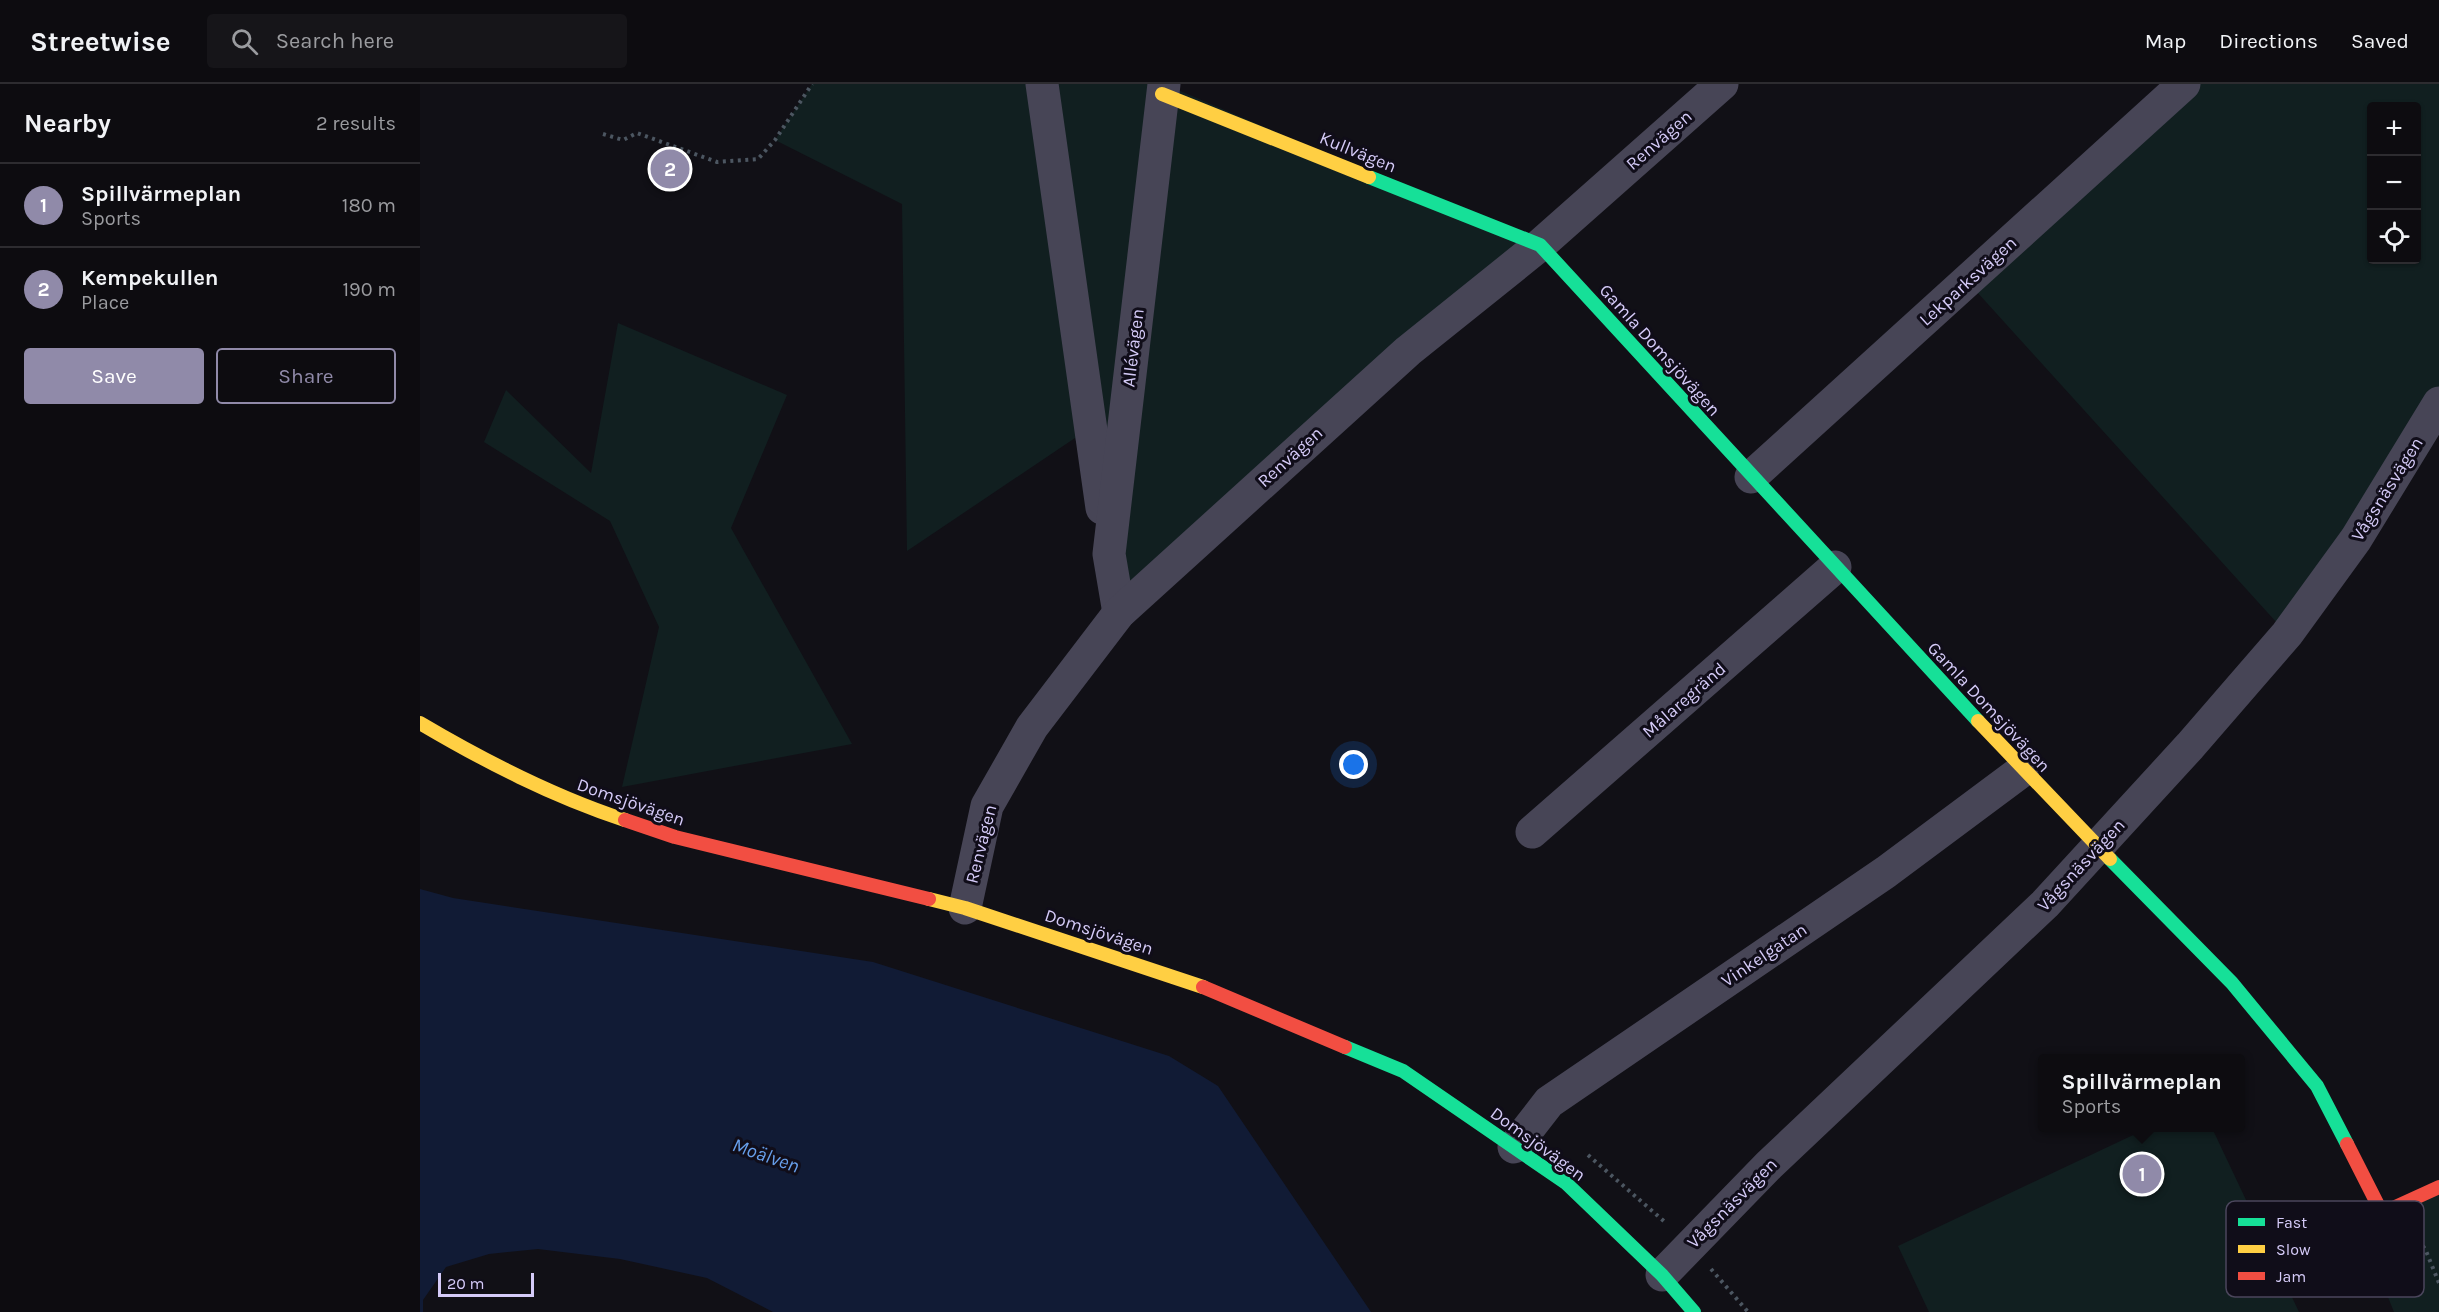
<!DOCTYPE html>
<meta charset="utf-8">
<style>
:root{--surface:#0d0c10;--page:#161519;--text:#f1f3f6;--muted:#9a9b9f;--line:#2d2c30;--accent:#908aa9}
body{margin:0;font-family:Karla,sans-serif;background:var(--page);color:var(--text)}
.controls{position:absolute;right:18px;top:18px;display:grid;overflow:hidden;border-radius:6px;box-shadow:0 2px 4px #0004}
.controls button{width:54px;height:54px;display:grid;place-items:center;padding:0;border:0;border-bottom:2px solid var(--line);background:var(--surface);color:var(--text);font:30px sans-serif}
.scale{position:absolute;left:18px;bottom:15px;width:96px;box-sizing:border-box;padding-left:6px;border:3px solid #d5cbf8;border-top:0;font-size:16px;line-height:21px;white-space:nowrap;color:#d5cbf8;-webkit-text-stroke:4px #100d19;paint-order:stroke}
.you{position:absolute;left:934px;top:681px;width:21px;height:21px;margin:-15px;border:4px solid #fff;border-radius:50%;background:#1a73e8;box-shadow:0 0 0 9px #1a73e833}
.badge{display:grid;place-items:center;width:39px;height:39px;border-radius:50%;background:var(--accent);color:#fff;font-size:20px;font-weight:700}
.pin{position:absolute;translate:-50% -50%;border:3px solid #fff;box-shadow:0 2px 6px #0006}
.popup{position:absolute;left:1618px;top:970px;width:207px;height:78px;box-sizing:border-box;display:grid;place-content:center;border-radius:6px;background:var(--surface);filter:drop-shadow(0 2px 4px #0005);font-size:20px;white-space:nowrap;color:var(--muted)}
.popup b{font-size:22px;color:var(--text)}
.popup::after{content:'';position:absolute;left:50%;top:100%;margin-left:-12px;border:12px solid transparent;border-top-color:var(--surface)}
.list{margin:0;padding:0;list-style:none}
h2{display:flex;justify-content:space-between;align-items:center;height:78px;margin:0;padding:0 24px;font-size:26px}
h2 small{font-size:20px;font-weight:400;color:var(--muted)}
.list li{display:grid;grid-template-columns:39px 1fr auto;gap:18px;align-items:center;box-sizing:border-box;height:84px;padding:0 24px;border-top:2px solid var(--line)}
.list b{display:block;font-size:22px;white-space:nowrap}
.list p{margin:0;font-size:20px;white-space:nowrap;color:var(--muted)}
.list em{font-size:20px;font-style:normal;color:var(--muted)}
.actions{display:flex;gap:12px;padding:18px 24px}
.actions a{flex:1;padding:14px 0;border:2px solid var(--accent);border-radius:6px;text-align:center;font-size:21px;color:var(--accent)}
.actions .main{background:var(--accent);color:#fff}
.icon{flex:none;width:33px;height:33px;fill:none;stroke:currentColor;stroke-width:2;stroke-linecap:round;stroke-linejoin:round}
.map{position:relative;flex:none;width:2019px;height:1228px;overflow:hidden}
header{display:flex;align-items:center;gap:36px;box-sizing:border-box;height:84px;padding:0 30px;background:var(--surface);border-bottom:2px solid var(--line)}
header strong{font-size:28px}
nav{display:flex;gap:33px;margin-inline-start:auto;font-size:21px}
.search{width:420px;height:54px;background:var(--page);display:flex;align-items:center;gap:15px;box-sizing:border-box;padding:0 21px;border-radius:6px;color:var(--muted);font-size:22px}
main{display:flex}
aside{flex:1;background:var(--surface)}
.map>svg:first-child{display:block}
</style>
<header>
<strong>Streetwise</strong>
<div class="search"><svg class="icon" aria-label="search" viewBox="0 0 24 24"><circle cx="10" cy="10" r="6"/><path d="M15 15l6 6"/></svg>Search here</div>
<nav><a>Map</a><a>Directions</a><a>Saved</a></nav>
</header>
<main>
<aside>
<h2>Nearby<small>2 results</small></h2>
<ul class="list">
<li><span class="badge">1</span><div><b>Spillvärmeplan</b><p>Sports</p></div><em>180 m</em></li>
<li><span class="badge">2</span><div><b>Kempekullen</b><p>Place</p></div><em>190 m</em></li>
</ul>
<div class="actions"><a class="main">Save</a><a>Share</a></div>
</aside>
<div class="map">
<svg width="2019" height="1228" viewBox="0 0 2019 1228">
<rect width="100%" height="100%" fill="#111016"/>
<!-- green -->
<g fill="#111f20" fill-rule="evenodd">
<polygon points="392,0 744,0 1120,161 699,529 689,470 655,354 487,467 482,120 355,56"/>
<path d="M 1764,0 L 2019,0 L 2019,319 L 1867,550 L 1547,197 ZM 1952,22 L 1996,22 L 1996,176 L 1952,176 Z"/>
<polygon points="198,239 367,311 311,444 432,660 202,703 239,543 190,437 64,358 86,306 171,389"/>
<polygon points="1728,1044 1792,1044 1879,1228 1509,1228 1478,1162"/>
<polygon points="2019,1103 2019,1228 1974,1228 1943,1151 1962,1129"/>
</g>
<!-- water -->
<polygon fill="#111b35" points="0,805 33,814 453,878 749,972 798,1002 951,1228 353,1228 287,1194 200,1175 118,1165 69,1170 26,1183 3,1216 3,1228 0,1228"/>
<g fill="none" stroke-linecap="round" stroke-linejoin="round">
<!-- path -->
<g stroke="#4c5661" stroke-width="4" stroke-dasharray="3 4.5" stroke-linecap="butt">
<polyline points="183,50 203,56 217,49 297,78 338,75 355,56 392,0"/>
<polyline points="1168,1071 1246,1139"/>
<polyline points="1995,1149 2006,1167 2019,1199"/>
<polyline points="1291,1185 1328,1228"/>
</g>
<!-- street -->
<g stroke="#474556" stroke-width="33">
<polyline points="622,0 682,424"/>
<polyline points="1331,393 1764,0"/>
<polyline points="699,529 689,470 744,0"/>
<polyline points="1112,748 1415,483"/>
<polyline points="545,824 567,722 612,643 699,529 988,267 1120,161 1302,0"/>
<polyline points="1094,1063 1129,1018 1466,788 1603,686"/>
<polyline points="1242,1191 1349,1081 1625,820 1770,662 1867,550 1936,455 2019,319"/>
</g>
<!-- fast -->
<g stroke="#16e098" stroke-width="14">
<polyline points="949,93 1120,161 1558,637"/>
<polyline points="1690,775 1812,899 1897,1002 1927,1060"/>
<polyline points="925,963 983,987 1146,1099 1242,1191 1274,1228"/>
</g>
<!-- slow -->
<g stroke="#ffcf43" stroke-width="14">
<polyline points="742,10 949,93"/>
<polyline points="1558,637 1690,775"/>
<path d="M 0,639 C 66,678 132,712 205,736"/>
<polyline points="509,815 545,824 783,903"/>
</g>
<!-- jam -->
<g stroke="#f24e42" stroke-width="14">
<polyline points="205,736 255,753 509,815"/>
<polyline points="783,903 925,963"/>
<polyline points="1927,1060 1962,1129 2019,1103"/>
</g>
</g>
<g text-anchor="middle" stroke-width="6" stroke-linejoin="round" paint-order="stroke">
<!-- street labels -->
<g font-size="18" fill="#d5cbf8" stroke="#100d19">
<text transform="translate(1239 56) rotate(-41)" y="6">Renvägen</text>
<text transform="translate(938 68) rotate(22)" y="6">Kullvägen</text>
<text transform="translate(1548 197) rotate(-42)" y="6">Lekparksvägen</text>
<text transform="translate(713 264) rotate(-83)" y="6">Allévägen</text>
<text transform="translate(1240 266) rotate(48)" y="6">Gamla Domsjövägen</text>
<text transform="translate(870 373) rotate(-42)" y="6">Renvägen</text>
<text transform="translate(1967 405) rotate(-58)" y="6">Vågsnäsvägen</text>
<text transform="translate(1264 616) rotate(-41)" y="6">Målaregränd</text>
<text transform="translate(1569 623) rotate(47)" y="6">Gamla Domsjövägen</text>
<text transform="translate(211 718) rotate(19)" y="6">Domsjövägen</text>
<text transform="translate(561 760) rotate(-76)" y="6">Renvägen</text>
<text transform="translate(1661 781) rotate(-47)" y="6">Vågsnäsvägen</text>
<text transform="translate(679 848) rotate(18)" y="6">Domsjövägen</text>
<text transform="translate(1344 871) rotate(-34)" y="6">Vinkelgatan</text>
<text transform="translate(1118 1060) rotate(36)" y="6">Domsjövägen</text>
<text transform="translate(1312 1119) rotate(-45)" y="6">Vågsnäsvägen</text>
</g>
<!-- water labels -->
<g font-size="20" font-style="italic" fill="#679feb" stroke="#100d19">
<text transform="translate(346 1071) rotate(19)" y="7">Moälven</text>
</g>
</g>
<!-- legend -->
<rect x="1806" y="1117" width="198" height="96" rx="9" fill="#100d19" stroke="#4b465c" stroke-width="1.5"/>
<rect x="1818" y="1134" width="27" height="8" fill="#16e098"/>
<rect x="1818" y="1161" width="27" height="8" fill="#ffcf43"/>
<rect x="1818" y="1188" width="27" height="8" fill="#f24e42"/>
<g font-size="16" fill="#d5cbf8">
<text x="1856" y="1144">Fast</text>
<text x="1856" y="1171">Slow</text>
<text x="1856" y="1198">Jam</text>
</g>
</svg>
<div class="controls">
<button>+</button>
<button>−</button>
<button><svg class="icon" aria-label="locate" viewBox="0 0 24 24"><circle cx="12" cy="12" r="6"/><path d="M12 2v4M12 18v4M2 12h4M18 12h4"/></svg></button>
</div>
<div class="scale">20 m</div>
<div class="you"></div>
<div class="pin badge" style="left:1722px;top:1090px">1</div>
<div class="popup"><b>Spillvärmeplan</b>Sports</div>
<div class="pin badge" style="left:250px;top:85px">2</div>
</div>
</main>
